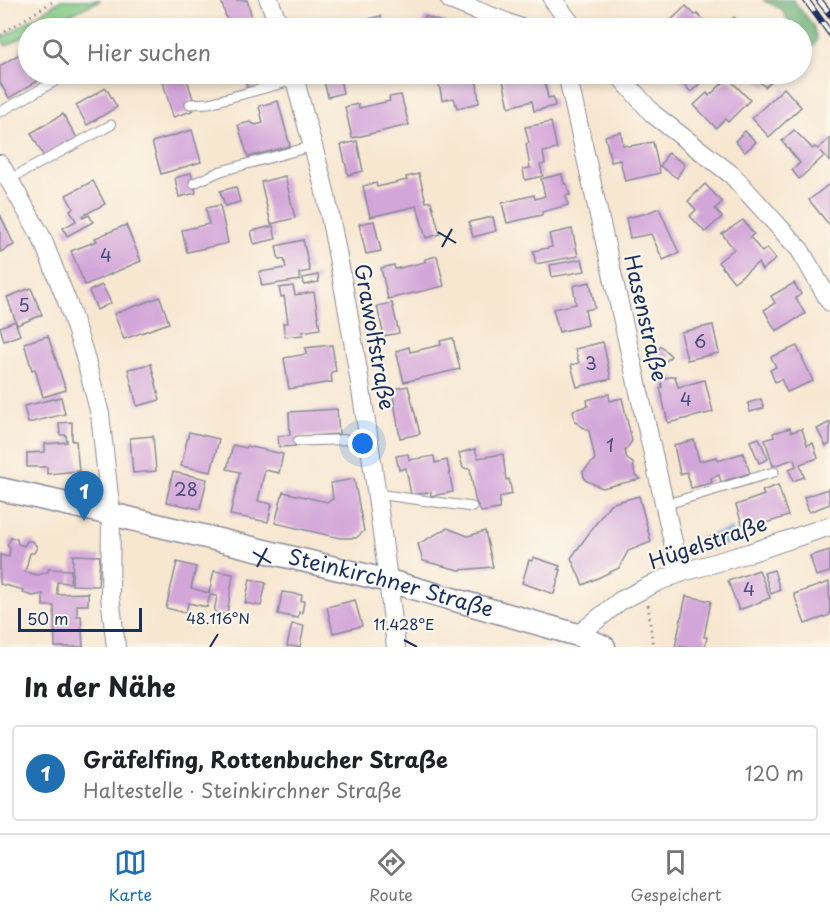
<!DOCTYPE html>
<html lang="de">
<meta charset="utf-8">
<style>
:root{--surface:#fff;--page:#f2f2f2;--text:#202124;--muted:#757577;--line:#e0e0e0;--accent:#1f6fb2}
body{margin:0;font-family:"Playpen Sans",sans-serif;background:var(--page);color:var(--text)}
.scale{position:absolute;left:18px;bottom:15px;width:124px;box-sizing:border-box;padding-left:6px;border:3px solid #1b2f5e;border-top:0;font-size:16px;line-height:21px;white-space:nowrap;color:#1b2f5e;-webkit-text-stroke:4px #fbf7ec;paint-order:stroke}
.you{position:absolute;left:363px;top:444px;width:21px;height:21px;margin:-15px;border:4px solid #fff;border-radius:50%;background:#1a73e8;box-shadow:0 0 0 9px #1a73e833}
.badge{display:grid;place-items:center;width:39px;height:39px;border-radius:50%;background:var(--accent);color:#fff;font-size:20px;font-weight:700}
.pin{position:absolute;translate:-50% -50px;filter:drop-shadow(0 2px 3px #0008)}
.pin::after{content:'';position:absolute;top:32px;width:21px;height:18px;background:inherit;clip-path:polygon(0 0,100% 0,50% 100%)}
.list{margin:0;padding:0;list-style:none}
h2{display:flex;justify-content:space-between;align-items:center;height:78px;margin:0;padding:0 24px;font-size:26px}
h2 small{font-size:20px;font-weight:400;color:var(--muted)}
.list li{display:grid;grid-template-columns:39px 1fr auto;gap:18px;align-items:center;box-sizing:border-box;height:96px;margin:0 12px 12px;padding:0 12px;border:2px solid var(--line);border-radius:6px}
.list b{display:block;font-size:22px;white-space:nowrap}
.list p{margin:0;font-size:20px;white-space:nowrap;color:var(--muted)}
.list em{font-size:20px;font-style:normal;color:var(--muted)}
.icon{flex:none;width:33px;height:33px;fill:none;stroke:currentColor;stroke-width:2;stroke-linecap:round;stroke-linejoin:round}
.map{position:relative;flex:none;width:830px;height:647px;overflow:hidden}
.search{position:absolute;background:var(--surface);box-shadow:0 3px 9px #0003;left:18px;right:18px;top:18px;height:66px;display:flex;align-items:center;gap:15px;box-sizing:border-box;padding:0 21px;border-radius:33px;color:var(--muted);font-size:22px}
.sheet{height:186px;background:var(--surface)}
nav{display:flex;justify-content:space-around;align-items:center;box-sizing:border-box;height:84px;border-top:2px solid var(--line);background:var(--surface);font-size:16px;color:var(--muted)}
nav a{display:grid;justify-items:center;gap:3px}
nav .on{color:var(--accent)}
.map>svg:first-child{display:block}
</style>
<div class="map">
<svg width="830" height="647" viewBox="0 0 830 647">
<rect width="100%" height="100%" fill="#fbf7ec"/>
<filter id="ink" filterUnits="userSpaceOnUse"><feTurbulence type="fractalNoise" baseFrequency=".0167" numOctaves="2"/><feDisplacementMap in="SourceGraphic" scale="12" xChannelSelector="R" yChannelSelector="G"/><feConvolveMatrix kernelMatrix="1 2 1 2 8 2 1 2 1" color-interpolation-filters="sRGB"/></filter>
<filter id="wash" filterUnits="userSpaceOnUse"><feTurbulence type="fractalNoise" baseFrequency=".008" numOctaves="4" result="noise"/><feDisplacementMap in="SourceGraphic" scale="24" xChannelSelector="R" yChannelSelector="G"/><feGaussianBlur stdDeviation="1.35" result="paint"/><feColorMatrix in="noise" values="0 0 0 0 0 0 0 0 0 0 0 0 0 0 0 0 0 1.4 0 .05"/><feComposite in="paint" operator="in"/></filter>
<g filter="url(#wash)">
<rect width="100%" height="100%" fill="#f7e7d1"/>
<!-- green -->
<polygon fill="#84cb87" stroke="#507d72" stroke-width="1.5" points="61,0 101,0 41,28 28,28 28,34 6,46 1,39"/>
<!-- forest -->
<polygon fill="#6baf74" stroke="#436f69" stroke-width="1.5" points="763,0 793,0 813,25 817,39 814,46 802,43 802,28 793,28 781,9"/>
<!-- water -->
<polygon fill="#80baf1" stroke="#4e74a8" stroke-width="1.5" points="731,529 735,541 703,551 699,539"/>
<g id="blocks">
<!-- building -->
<g fill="#d3a6d9">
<polygon points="221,0 247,0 253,21 229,28"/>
<polygon points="686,6 695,15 697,14 712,28 671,28 667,24"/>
<polygon points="381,16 384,28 347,28 370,23 369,19"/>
<polygon points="425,16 459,28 421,28"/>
<polygon points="734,17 745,28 723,28"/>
<polygon points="185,21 188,28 162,28"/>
<polygon points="28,44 28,74 34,74 38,81 9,98 0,83 0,66 21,53 19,49"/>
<polygon points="243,74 268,74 271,83 248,90"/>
<polygon points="322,74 339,74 343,93 328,97"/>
<polygon points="449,74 473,74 477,84 479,103 457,108 454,98 442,100 438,78 449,76"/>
<polygon points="512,74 543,74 548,98 553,97 555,106 534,111 532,101 509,107 502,76"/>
<polygon points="677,74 710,74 691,92 675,75"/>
<polygon points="752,74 779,74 765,87"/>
<polygon points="186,76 193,99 189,100 192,111 173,117 163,82"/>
<polygon points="728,78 750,100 728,122 725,119 716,128 694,105 707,93 709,96"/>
<polygon points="106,88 117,107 87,125 76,105"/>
<polygon points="784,88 801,107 769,137 752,118"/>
<polygon points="401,95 409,125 352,138 345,107 358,104 359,108 390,101 389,97"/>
<polygon points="278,101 290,146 248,157 238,125 250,122 256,125 263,123 259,106"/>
<polygon points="63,114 77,138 44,157 31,133"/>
<polygon points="551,122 557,149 543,152 545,164 540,165 543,176 525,180 523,169 530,168 526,144 529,143 525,127"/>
<polygon points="192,130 201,162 161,174 152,142"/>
<polygon points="794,130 813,149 815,147 818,149 830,138 830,162 820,151 824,156 799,179 792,170 800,163 782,141"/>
<polygon points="745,131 756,142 745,152 735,141"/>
<polygon points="621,132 623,145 630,146 653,142 660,173 625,181 620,160 611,162 605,136"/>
<polygon points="357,141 363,171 348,175 341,145"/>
<polygon points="668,153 685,164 677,178 660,166"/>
<polygon points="191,173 196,193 179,197 175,178"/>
<polygon points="419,174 426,202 431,201 440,234 426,238 417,206 370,217 363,186 376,183 377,187 407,180 406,177"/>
<polygon points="562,174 564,184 567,184 570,195 566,195 568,205 542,212 542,215 507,223 502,203 534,195 535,199 545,196 541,179"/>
<polygon points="285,176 295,218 271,224 261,182"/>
<polygon points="93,181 105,204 82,216 83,218 89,215 93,222 67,236 63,228 76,221 70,210 73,208 66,195"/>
<polygon points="705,184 722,202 715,209 722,217 705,232 690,216 696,210 688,201"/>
<polygon points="828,185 830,187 830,226 809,200"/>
<polygon points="236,187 240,202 225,206 220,191"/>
<polygon points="220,205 228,243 187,252 182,230 209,224 206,208"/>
<polygon points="659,208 679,253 663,260 651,234 630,238 626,218 647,213"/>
<polygon points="0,214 14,245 0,252"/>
<polygon points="493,217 496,231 473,237 469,222"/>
<polygon points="743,220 754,234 750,237 762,252 767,248 776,259 762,270 758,263 734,282 718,262 734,249 722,234"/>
<polygon points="374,221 381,251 366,254 359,224"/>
<polygon points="126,225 141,261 85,285 71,251 97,241 95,238"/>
<polygon points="273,226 276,239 254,244 251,231"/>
<polygon points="572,229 578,256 536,264 533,251 552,247 549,234"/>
<polygon points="303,240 310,271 299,273 300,280 262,286 259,272 286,268 284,259 279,260 276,246"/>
<polygon points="437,256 444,286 388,299 381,268 394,265 395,269 425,262 425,259"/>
<polygon points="582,259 585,271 552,277 550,265"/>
<polygon points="318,275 319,282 304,285 303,278"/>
<polygon points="590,282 595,308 585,310 588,325 559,332 553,309 576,304 573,286"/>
<polygon points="794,283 801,294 796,298 805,314 776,331 764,310 775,303 771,296"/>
<polygon points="102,285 111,303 97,310 89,291"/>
<polygon points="293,286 295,295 314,292 320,329 302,332 303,335 285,337 283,323 288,323 284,296 281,297 279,288"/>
<polygon points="31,288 42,315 17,325 7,297"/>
<polygon points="160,297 169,323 124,339 114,314"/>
<polygon points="392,303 399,333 384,336 377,306"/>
<polygon points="15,321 20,335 4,341 0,327"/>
<polygon points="713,325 719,353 687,360 681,332"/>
<polygon points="48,336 66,390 43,397 35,369 32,370 24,343"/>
<polygon points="453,338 460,369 404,382 396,351 409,347 410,352 441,345 440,341"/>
<polygon points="603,342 611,379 577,387 571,365 579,363 575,349"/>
<polygon points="332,345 336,371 331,372 332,382 289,389 284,358 306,354 305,348"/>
<polygon points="661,346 671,356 664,363 654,354"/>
<polygon points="797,346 813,381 787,392 781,379 775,382 770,370 776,367 771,357"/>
<polygon points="151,364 160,400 137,406 128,369"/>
<polygon points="675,376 678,387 705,380 713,412 668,423 660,388 662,387 661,379"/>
<polygon points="408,386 420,434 400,438 392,389"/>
<polygon points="609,394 610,401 622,398 632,441 625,451 627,459 633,463 635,475 641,479 602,488 585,480 583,472 595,459 589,431 575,422 573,410 588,406 587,400"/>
<polygon points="61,397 65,414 28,423 24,406"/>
<polygon points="761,399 764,408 750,412 748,403"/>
<polygon points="337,409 339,434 298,437 299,446 279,447 278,436 290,435 289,412"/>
<polygon points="72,422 72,441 76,441 79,471 47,474 47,467 27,467 27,453 45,452 45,444 67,442 66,435 60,435 59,423"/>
<polygon points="830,422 830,444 826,446 817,429"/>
<polygon points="790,428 791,432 802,429 807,445 813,443 818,458 800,464 804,477 793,481 789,469 796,466 794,459 773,466 765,440 774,437 773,433"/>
<polygon points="189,432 219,439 211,472 181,466"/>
<polygon points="153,436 156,471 133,473 130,438"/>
<polygon points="759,438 768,459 759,463 750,441"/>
<polygon points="694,440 699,461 717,457 718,461 743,453 750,473 721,482 719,475 711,478 712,483 691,488 687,472 680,474 674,445"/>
<polygon points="233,445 246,448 247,446 283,454 279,473 265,470 258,501 272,504 268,522 230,515 240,472 227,469"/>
<polygon points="475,449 478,458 503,454 506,480 509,479 512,494 500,497 499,509 481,512 475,499 470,469 463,468 459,453"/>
<polygon points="408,454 409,460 434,456 435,463 447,460 453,492 431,496 431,492 411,495 406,468 399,470 396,456"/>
<polygon points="173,472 207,479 200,509 166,502"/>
<polygon points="354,479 364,531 356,538 340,538 275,523 283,492 327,502 333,499 331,483"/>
<polygon points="778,485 788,516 744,530 736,505 764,495 762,491"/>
<polygon points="828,489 830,504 809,512 804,497"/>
<polygon points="639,496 651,542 628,551 619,568 583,585 571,558 610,504"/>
<polygon points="447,528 468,536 485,531 493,567 459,570 423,561 418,544"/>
<polygon points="11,538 17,539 18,544 24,546 27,541 33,541 37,547 34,553 30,553 25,572 38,575 48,572 48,569 71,570 70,583 57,582 57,594 88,593 88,605 77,605 77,616 81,616 83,647 55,647 54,606 43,606 43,594 33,596 23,593 24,590 0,584 0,555 9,557 10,548 7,545"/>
<polygon points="830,550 830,572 816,576 810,556"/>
<polygon points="73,555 100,556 98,586 72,585"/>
<polygon points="533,557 560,566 558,569 561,570 554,594 522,583 529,560 532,561"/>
<polygon points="177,562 196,567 191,588 209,593 214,571 233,574 227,615 214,612 217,596 210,595 207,607 188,603 186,613 166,608"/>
<polygon points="759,570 770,598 739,610 728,581"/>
<polygon points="774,570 780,590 771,594 764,573"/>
<polygon points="250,579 266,583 261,606 245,603"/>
<polygon points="829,582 830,615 805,624 794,594"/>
<polygon points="282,592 302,595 301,601 304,601 302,613 299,612 298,618 278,614"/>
<polygon points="686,596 711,601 704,637 707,637 705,647 675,647"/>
<polygon points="355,600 362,626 333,633 327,607"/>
<polygon points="292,624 304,626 300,647 287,646"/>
</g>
</g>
</g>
<g filter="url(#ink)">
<use href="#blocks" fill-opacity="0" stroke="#898b98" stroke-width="1.5"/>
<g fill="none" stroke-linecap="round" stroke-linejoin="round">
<!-- service casing -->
<g stroke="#898b98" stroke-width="11">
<g id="service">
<polyline points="245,28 276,19"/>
<polyline points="190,104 209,103 295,80"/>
<polyline points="0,112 68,74"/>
<polyline points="10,179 111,125"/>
<polyline points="194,183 221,171 313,146"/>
<polyline points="298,441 368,439"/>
<polyline points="377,494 472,507"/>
<polyline points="664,505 774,472"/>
</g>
</g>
<!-- minor casing -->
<g stroke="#898b98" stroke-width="20">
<g id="minor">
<polyline points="269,0 280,28"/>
<polyline points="450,0 521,28"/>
<polyline points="553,0 574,28"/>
<path d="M 294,74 C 303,117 318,158 327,201 C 357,349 379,498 396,647"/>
<polyline points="567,74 680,573"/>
<polyline points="618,74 653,114 732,175 800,250 830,302"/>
<polyline points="0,164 41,236 68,304 84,353 100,414 111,514 110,596 116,647"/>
<polyline points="578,635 620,601 657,582 680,573 749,553 830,526"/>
</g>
</g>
<!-- tertiary casing -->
<g stroke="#898b98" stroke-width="25">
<g id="tertiary">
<path id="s1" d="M 0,489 L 111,514 L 389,581 L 578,635 L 604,647"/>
</g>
</g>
<!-- path -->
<g stroke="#898b98" stroke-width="3" stroke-dasharray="1.5 4.5" stroke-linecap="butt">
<polyline points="0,35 55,0"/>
<polyline points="648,605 653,647"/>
</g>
<!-- service -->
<use href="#service" stroke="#fff" stroke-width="9"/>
<!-- minor -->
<use href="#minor" stroke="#fff" stroke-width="18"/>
<!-- tertiary -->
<use href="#tertiary" stroke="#fff" stroke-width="22"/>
<!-- rail casing -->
<g stroke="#1b2f5e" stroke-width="7">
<g id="rail">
<polyline points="806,0 830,33"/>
<polyline points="819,0 830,14"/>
</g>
</g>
<!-- rail -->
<use href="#rail" stroke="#fbf7ec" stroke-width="4.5" stroke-dasharray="14" stroke-linecap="butt"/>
</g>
</g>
<!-- ticks -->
<path fill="none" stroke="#1b2f5e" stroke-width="2" d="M 438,232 L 456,243M 442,247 L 452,229M 253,552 L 271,563M 257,567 L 267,548M 404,640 L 417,647M 210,647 L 218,634"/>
<g text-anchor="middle" stroke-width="4.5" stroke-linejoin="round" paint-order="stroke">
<!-- number labels -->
<g font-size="18" fill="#494d7d">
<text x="106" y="262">4</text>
<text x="24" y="312">5</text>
<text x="700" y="348">6</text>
<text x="591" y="370">3</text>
<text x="686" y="406">4</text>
<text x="610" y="452">1</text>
<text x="186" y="496">28</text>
<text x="749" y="596">4</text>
</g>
<!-- street labels -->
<g font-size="21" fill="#1b2f5e" stroke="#fbf7ec">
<text transform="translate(645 318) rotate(77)" y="7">Hasenstraße</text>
<text transform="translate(374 337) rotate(80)" y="7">Grawolfstraße</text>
<text transform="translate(708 543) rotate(-19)" y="7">Hügelstraße</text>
<text dy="7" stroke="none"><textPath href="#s1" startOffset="402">Steinkirchner Straße</textPath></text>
</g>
</g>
<g font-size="15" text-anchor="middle" fill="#1b2f5e" stroke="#fbf7ec" stroke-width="4.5" stroke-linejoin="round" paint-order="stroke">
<text x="218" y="624">48.116°N</text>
<text x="404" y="630">11.428°E</text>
</g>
</svg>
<div class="scale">50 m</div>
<div class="you"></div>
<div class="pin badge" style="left:84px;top:521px">1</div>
<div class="search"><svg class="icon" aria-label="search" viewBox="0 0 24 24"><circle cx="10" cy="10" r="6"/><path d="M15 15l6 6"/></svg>Hier suchen</div>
</div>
<section class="sheet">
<h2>In der Nähe<small></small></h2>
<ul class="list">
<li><span class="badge">1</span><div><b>Gräfelfing, Rottenbucher Straße</b><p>Haltestelle · Steinkirchner Straße</p></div><em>120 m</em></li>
</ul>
</section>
<nav>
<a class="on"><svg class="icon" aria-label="map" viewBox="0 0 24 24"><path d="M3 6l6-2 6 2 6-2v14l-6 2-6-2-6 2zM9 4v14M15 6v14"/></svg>Karte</a>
<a><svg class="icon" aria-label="directions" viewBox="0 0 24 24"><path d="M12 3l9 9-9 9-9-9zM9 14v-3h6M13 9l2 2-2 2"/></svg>Route</a>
<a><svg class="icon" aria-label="saved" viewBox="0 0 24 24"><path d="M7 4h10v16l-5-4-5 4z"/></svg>Gespeichert</a>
</nav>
